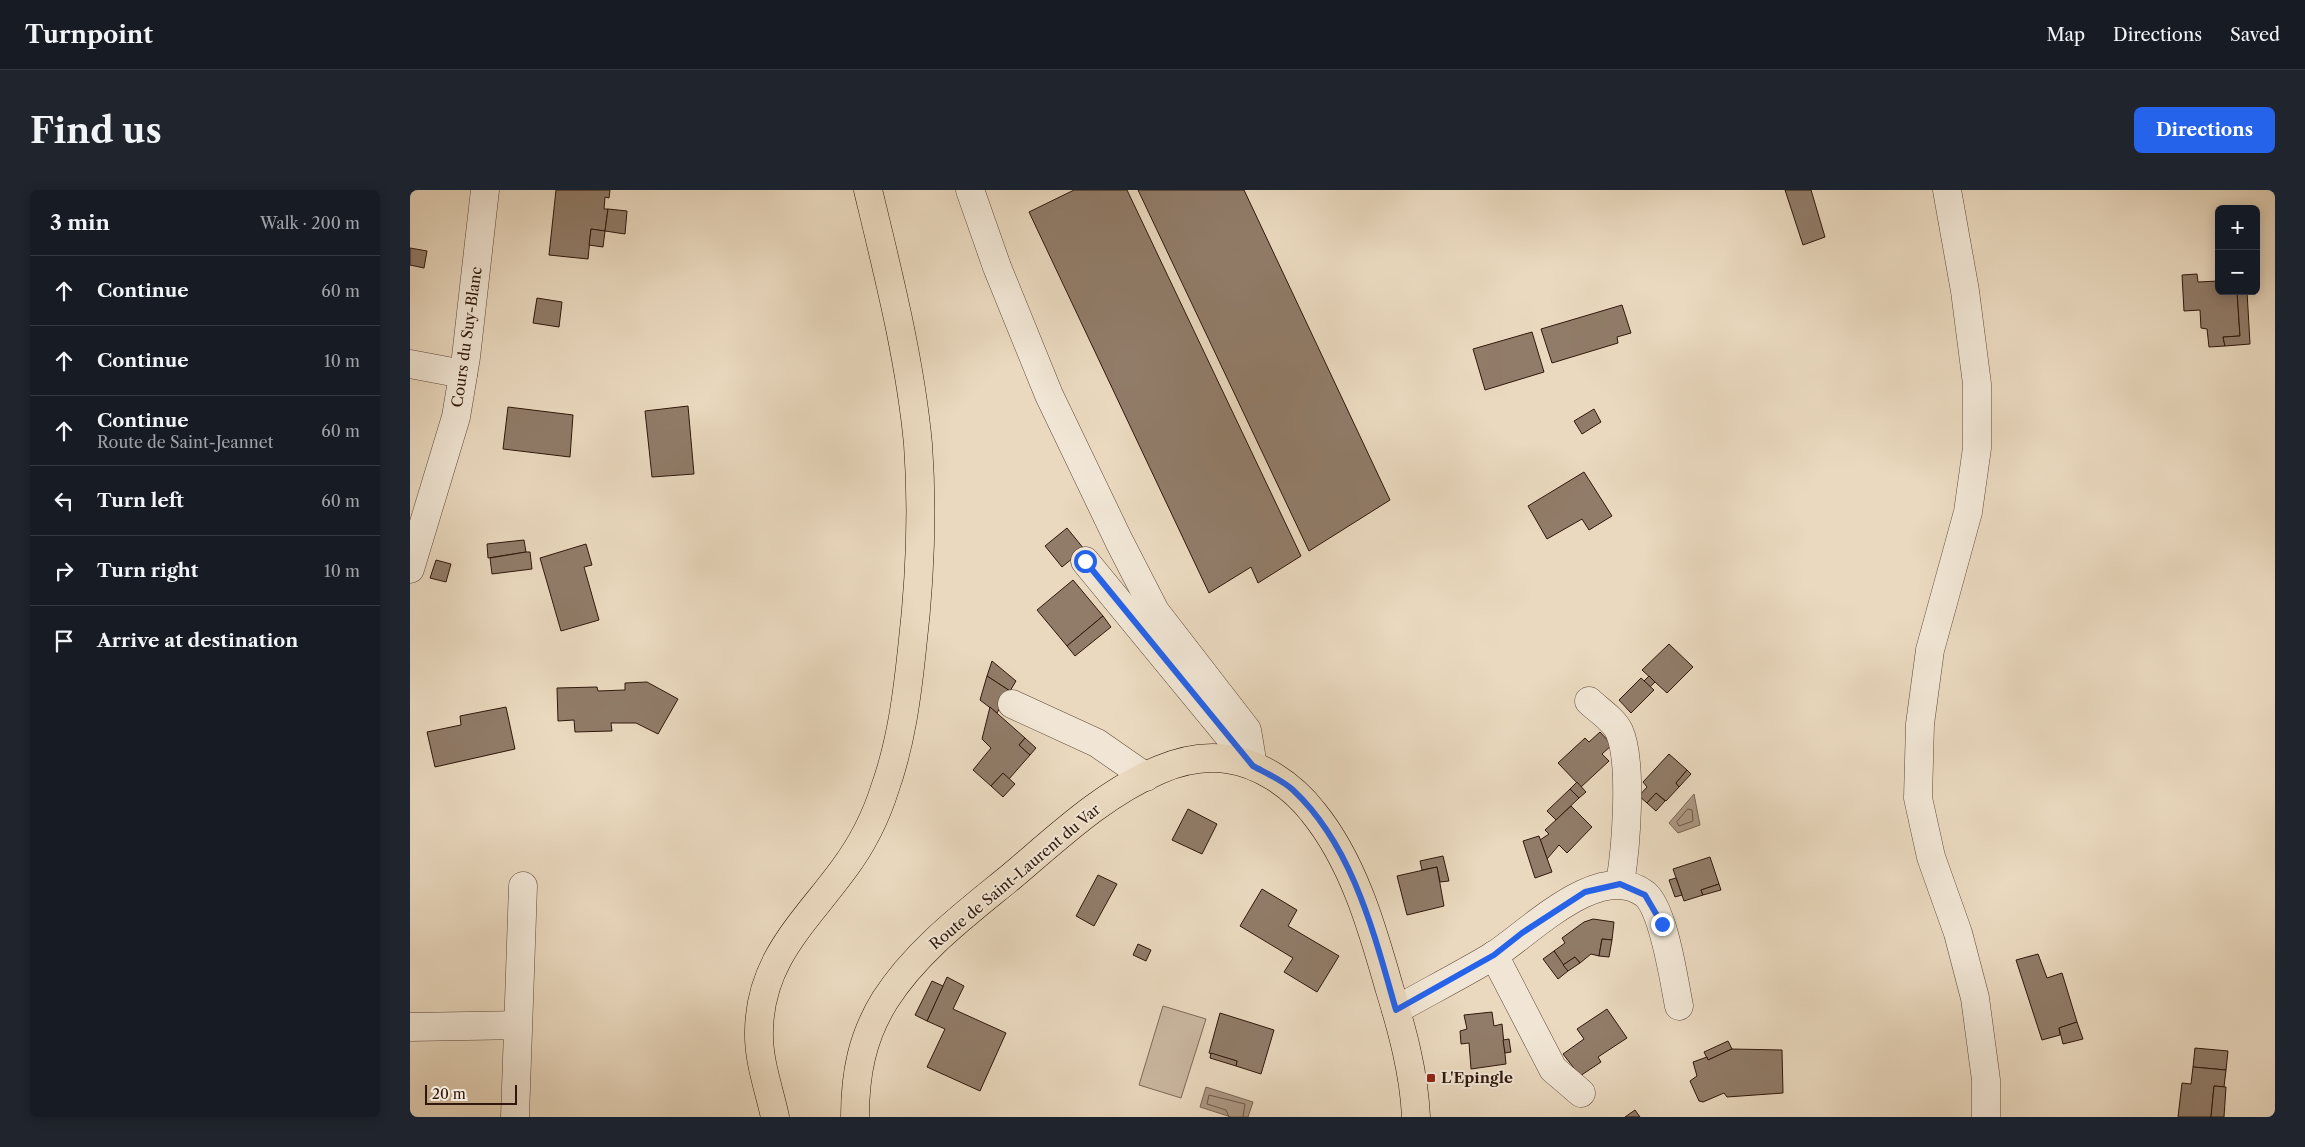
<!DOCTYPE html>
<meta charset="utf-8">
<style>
:root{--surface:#171b24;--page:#20242c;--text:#f1f3f6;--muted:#9ea1a6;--line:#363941;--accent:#2563eb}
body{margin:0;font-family:"Libre Caslon Text",serif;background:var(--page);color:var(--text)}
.controls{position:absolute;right:15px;top:15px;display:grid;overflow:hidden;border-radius:8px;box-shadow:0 2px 12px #0003}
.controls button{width:45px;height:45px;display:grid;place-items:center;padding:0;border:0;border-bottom:1px solid var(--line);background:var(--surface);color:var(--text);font:25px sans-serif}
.scale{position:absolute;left:15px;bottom:12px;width:92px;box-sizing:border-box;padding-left:5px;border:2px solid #30170c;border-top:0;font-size:14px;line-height:18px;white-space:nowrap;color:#30170c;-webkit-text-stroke:4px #f1e6d5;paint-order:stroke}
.stop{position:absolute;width:15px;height:15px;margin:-11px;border:4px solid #2563eb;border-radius:50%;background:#fff}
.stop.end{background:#2563eb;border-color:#fff;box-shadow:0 1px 5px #0008}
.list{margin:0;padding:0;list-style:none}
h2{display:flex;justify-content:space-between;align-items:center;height:65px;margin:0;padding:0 20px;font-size:21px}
h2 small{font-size:16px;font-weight:400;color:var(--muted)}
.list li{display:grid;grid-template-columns:32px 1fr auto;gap:15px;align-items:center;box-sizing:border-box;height:70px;padding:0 20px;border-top:1px solid var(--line)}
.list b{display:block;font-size:19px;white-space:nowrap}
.list p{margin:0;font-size:16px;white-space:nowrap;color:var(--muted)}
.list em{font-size:16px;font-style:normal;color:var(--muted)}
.icon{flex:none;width:28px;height:28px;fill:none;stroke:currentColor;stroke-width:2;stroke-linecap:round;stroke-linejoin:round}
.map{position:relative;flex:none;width:1865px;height:927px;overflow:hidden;border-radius:8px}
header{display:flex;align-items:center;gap:30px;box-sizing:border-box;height:70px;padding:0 25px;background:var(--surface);border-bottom:1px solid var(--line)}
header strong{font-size:24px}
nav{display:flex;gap:28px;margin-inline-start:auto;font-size:18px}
.intro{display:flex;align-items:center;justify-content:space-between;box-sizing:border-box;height:120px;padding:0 30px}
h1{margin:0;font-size:35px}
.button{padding:12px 22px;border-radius:8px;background:var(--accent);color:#fff;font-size:18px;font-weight:700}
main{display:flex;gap:30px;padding:0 30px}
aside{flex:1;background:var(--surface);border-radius:8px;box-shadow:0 2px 12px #0003}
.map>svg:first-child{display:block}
</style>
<header>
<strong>Turnpoint</strong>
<nav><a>Map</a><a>Directions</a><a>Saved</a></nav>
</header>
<div class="intro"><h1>Find us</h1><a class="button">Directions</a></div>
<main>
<aside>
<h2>3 min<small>Walk · 200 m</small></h2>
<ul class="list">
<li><svg class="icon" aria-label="ahead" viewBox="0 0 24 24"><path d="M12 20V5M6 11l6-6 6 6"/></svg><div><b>Continue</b></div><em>60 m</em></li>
<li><svg class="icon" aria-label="ahead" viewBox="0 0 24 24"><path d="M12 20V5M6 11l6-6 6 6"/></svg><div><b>Continue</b></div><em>10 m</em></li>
<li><svg class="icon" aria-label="ahead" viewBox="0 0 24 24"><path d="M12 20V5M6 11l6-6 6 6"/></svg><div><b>Continue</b><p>Route de Saint-Jeannet</p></div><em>60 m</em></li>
<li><svg class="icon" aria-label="left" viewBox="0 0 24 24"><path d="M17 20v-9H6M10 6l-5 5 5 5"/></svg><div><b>Turn left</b></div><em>60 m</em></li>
<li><svg class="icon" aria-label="right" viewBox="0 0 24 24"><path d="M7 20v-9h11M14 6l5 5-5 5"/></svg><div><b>Turn right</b></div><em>10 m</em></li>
<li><svg class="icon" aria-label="arrive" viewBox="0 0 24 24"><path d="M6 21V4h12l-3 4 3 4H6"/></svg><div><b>Arrive at destination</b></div></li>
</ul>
</aside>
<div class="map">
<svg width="1865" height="927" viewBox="0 0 1865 927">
<rect width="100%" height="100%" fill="#ead9bf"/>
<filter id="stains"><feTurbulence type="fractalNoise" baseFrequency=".004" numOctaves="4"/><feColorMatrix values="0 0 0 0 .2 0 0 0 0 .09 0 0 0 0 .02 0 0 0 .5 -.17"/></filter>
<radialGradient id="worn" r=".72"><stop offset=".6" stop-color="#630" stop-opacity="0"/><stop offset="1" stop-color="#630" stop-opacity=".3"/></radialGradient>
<!-- green -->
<polygon fill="#cab8a1" stroke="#7d6856" points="753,816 796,829 771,908 729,895"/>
<!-- water -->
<g fill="#ab9782" stroke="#7a6453">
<polygon points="1284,604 1290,635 1268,643 1259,633"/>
<polygon points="796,897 843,912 838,927 821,927 790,917"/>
</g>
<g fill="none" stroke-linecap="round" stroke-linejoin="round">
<!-- shore -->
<g stroke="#6e5747" stroke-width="1">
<polygon points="1278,619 1282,620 1283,631 1269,636 1267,632"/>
<polyline points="819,927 816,920 797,914 799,905 835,914 833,927"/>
</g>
</g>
<!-- building -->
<g fill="#917c69" stroke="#30170c">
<polygon points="146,0 200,0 199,8 195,7 194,19 198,19 195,41 181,39 178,69 139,65"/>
<polygon points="664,0 717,0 891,366 848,393 841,377 799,403 619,22"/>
<polygon points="728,0 834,0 980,310 899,361"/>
<polygon points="1375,0 1401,0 1415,47 1393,55"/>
<polygon points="198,19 217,21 215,44 195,41"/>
<polygon points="181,39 195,41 193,57 179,55"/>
<polygon points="0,58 17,61 14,78 0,75"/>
<polygon points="1787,84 1788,92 1809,91 1809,101 1827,101 1830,146 1813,147 1815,156 1799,157 1797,139 1791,138 1790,120 1774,121 1772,85"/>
<polygon points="1827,101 1837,101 1840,154 1815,156 1813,147 1830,146"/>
<polygon points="127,108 152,112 149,137 123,133"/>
<polygon points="1212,115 1221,143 1207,147 1208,153 1142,173 1131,139"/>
<polygon points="1122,142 1134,182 1075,200 1063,159"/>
<polygon points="278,216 284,284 242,287 235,221"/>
<polygon points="98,217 163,225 160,267 93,259"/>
<polygon points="1184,219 1191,232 1172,244 1164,231"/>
<polygon points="1174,282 1202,326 1179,340 1172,329 1137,349 1118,316"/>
<polygon points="657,338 674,359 652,377 635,356"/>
<polygon points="114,350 116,362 78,368 77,354"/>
<polygon points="176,354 182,375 174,377 189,430 151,441 130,368"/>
<polygon points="116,362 120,362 122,379 82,384 80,368"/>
<polygon points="26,370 41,374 36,392 20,388"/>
<polygon points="663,390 693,426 657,456 627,420"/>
<polygon points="693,426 701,437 665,466 657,456"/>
<polygon points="1259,454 1283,477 1257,503 1232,480"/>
<polygon points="582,471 606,491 600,501 577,486"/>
<polygon points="577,486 600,501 587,523 570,510"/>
<polygon points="1239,486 1245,492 1240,497 1234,491"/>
<polygon points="1231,488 1244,500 1221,523 1209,510"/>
<polygon points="237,492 268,509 248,544 226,533 201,533 202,541 165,542 164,530 148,531 147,498 187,497 188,501 215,500 215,493"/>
<polygon points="96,517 105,559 25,577 17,542 51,535 50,526"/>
<polygon points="580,517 615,548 609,555 620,565 599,589 593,583 581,596 563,580 581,558 572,549"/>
<polygon points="1190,542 1202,555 1192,564 1199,571 1171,597 1148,573 1175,548 1179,552"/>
<polygon points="615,548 626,558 620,565 609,555"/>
<polygon points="1259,564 1277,580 1266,593 1269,597 1256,611 1246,603 1237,613 1229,606 1237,597 1233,592"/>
<polygon points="1277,580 1281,584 1269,597 1266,593"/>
<polygon points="593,583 605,594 593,607 581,596"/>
<polygon points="1167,592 1176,602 1169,608 1160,599"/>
<polygon points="1160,599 1169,608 1146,630 1137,621"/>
<polygon points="1246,603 1255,611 1246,621 1237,613"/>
<polygon points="1161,616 1182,637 1157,663 1149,655 1137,669 1130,650 1139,644 1135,640"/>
<polygon points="778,619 807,634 792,664 762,650"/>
<polygon points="1129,646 1142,682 1125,688 1113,651"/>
<polygon points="1033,666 1039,691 1030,692 1027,677 1012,680 1010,671"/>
<polygon points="1300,667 1309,694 1291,700 1293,705 1274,711 1263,679"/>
<polygon points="1027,677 1034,716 997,725 987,686"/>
<polygon points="688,685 707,694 684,736 666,726"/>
<polygon points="1266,688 1272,705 1265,707 1259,690"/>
<polygon points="1309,694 1311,700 1293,705 1291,700"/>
<polygon points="852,699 887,720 878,736 929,766 907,802 874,782 883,768 830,736"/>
<polygon points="1183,729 1204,732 1202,750 1192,749 1189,766 1181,764 1170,773 1165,767 1153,775 1144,761 1155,753 1152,748 1174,732"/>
<polygon points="1192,749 1202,750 1199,767 1189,766"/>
<polygon points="728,754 741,760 736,771 723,765"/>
<polygon points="1144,761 1158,781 1148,789 1133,769"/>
<polygon points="1628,764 1637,788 1652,783 1667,832 1649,838 1650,845 1632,850 1606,770"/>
<polygon points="1165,767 1170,773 1158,781 1153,775"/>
<polygon points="537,787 554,796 543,819 596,843 570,901 517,877 535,839 517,831"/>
<polygon points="522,791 533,796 517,831 505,825"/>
<polygon points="1197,819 1217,848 1188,867 1191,872 1170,886 1153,864 1174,849 1167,839"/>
<polygon points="1082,822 1084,836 1092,834 1096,874 1061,879 1059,853 1051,854 1050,841 1057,839 1054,825"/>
<polygon points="810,823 864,840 851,884 826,876 827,871 799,863"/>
<polygon points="1667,832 1673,849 1653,854 1649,838"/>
<polygon points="1099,849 1101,862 1095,863 1093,850"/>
<polygon points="1318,851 1322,859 1298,870 1294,862"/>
<polygon points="1785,858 1818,861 1816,880 1783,877"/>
<polygon points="1322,859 1372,860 1373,903 1317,907 1314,903 1293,912 1289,911 1280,891 1287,886 1283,872 1297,867 1298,870"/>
<polygon points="801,863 827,871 826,876 800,868"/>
<polygon points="1783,877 1816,880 1814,897 1804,896 1801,927 1768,927 1772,893 1781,894"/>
<polygon points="1804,896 1816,897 1814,927 1801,927"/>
<polygon points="1225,920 1230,927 1215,927"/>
</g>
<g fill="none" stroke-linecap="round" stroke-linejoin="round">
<!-- minor casing -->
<g stroke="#5e4839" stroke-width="29">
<g id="minor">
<polyline points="560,0 587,77 639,205 709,351 745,421 837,540 843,576"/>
<polyline points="1537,0 1555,101 1567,194 1567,258 1558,322 1520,460 1510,534 1508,608 1521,667 1548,743 1565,808 1576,890 1576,927"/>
<polyline points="0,174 53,184"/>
<polyline points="675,371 841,573"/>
<polyline points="0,379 46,227 56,167 75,0"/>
<path d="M 1179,511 C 1187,519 1204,530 1209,541 C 1223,571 1216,659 1210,693"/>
<polyline points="602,514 687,553 736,587"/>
<polyline points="1084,765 1143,879 1171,903"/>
<path d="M 986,820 C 1018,802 1051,785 1083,766 C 1119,743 1190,669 1235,704 C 1254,720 1264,791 1269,816"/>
<polyline points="0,837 107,835"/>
<polyline points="105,927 113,696"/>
</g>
</g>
<!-- major casing -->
<g stroke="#30170c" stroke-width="29">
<g id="major">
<path d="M 365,927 C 359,899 348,870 349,841 C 350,770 394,733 433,680 C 451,656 466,627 475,598 C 491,553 497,506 502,459 C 510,391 513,322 508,254 C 500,169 478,83 458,0"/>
<path d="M 445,927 C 445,884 452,847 475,810 C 507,760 557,723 602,686 C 647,648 694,603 749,580 C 770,571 794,566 817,569 C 850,573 883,596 903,622 C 943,671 962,737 979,797 C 992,839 1004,883 1006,927"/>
</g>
</g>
<!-- minor -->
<use href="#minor" stroke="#f1e6d5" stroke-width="28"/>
<!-- major -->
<use href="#major" stroke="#ead9bf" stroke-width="28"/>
</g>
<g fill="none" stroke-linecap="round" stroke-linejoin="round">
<!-- route -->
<path stroke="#2563eb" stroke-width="6" d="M 675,371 L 843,576 C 856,583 872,590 883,600 C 943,656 964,744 986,820 L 1084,765 L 1112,743 L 1175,702 L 1210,694 L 1235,705 L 1252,734"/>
</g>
<!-- markers -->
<rect fill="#8f2418" stroke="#f1e6d5" stroke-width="2" x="1016" y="883" width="10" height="10" rx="2.5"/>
<g text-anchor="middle" stroke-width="4" stroke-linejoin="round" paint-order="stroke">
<!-- street labels -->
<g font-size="15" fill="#30170c" stroke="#f1e6d5">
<text transform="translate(57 147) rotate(-82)" y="5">Cours du Suy-Blanc</text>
<text transform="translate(605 687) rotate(-40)" y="5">Route de Saint-Laurent du Var</text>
</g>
<!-- poi labels -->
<g font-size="15" font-weight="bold" fill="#30170c" stroke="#f1e6d5" text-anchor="start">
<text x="1031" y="893">L'Epingle</text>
</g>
</g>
<rect width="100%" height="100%" filter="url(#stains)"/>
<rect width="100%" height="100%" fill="url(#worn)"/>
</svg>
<div class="controls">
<button>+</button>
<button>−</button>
</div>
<div class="scale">20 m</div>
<div class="stop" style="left:675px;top:371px"></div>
<div class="stop end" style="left:1252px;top:734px"></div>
</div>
</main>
